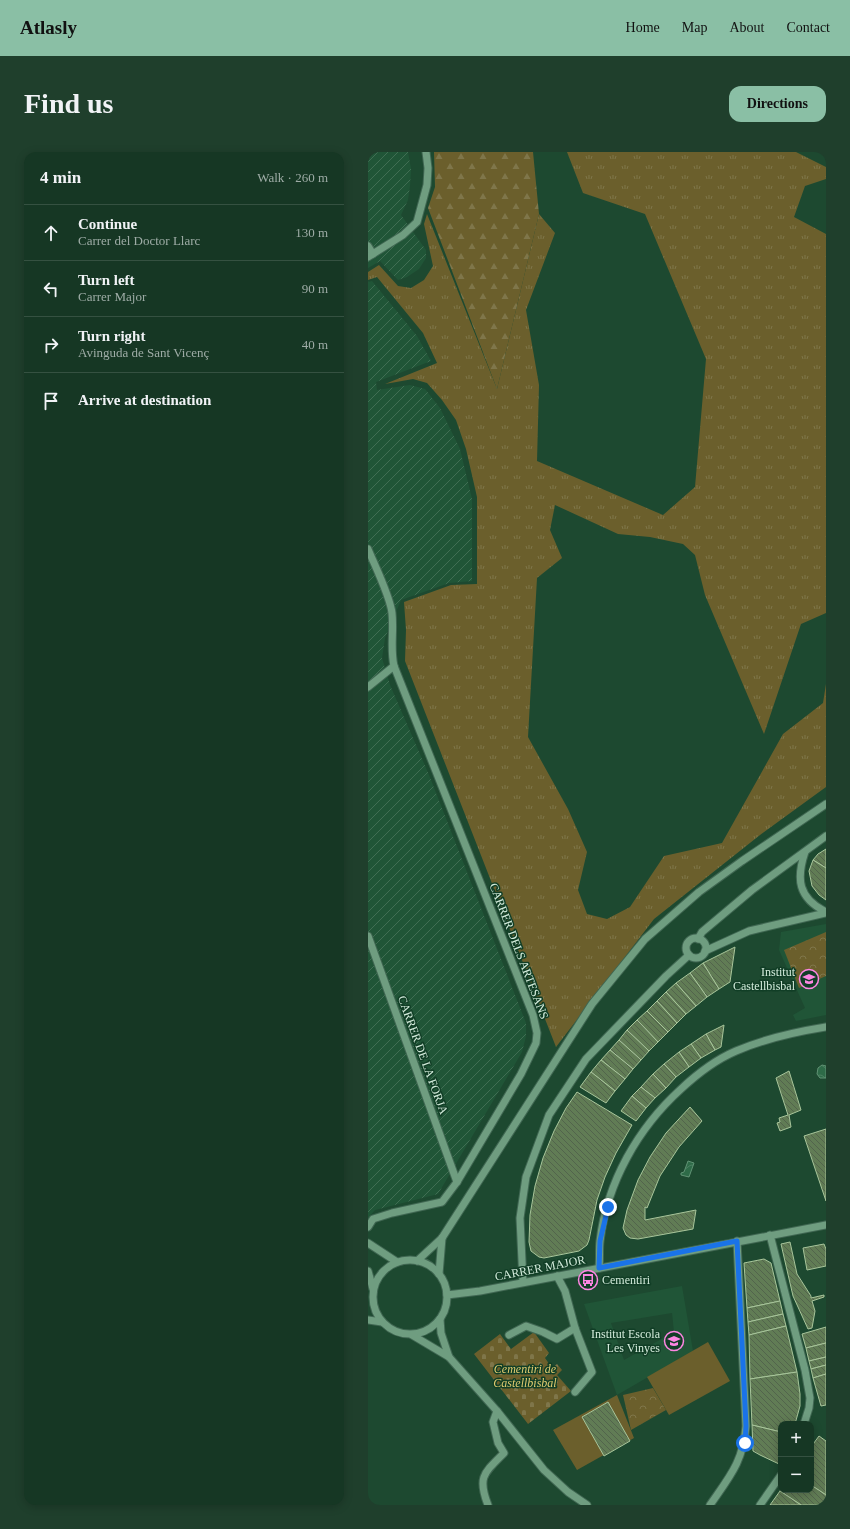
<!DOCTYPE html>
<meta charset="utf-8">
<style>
:root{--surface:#163724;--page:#1f3f2c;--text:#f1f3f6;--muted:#9eaca6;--line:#355141;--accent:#8abfa5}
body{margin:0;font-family:"Times New Roman",serif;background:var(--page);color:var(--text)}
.controls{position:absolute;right:12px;bottom:12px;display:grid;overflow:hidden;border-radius:8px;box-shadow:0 2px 10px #0003}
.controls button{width:36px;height:36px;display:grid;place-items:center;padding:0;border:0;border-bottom:1px solid var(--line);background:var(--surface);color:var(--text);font:20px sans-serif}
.stop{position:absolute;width:12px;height:12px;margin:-9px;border:3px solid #1a73e8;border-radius:50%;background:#fff}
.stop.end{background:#1a73e8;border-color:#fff;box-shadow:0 1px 4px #0008}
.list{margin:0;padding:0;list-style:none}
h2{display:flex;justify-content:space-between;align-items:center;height:52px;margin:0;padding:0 16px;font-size:17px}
h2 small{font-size:13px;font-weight:400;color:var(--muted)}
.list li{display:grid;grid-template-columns:26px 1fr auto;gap:12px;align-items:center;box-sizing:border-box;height:56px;padding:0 16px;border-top:1px solid var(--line)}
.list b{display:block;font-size:15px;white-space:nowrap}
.list p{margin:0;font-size:13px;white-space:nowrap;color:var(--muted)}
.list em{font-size:13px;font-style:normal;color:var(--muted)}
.icon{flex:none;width:22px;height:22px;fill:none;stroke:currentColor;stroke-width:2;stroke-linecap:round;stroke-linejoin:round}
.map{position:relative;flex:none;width:458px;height:1353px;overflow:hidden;border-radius:12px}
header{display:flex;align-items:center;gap:24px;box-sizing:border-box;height:56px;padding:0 20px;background:var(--accent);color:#111}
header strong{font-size:19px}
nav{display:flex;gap:22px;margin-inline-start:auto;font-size:14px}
.intro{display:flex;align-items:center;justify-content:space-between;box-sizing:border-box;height:96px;padding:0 24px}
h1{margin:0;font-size:28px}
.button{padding:10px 18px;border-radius:12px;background:var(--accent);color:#111;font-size:14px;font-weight:700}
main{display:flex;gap:24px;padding:0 24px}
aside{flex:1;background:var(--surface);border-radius:12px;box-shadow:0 2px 10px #0003}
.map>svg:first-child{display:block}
</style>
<header>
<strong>Atlasly</strong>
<nav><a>Home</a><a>Map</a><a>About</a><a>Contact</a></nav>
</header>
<div class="intro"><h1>Find us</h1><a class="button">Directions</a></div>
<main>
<aside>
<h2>4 min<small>Walk · 260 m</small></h2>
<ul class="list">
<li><svg class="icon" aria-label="ahead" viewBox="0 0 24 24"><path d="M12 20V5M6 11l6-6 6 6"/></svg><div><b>Continue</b><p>Carrer del Doctor Llarc</p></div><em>130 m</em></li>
<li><svg class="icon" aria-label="left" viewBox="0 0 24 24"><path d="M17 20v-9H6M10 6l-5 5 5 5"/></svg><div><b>Turn left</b><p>Carrer Major</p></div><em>90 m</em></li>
<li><svg class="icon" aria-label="right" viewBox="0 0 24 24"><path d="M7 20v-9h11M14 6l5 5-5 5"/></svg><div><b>Turn right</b><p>Avinguda de Sant Vicenç</p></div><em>40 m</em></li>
<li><svg class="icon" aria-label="arrive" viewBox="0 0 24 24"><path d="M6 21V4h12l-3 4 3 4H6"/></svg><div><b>Arrive at destination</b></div></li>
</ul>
</aside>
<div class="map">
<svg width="458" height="1353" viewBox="0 0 458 1353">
<defs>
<pattern id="industrial-furrows" width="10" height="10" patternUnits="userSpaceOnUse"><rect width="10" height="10" fill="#205537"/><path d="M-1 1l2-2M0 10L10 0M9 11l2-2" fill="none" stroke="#406e53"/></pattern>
<pattern id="grass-tufts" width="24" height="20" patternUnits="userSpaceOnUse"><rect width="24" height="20" fill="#6b5f2c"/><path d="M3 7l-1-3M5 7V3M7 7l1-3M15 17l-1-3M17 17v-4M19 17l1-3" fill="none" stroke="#7f764a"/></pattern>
<pattern id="forest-firs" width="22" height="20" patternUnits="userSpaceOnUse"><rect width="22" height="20" fill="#6b5f2c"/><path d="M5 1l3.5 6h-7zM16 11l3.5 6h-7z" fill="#7f764a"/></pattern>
<pattern id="cemetery-stones" width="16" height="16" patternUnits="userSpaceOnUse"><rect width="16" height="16" fill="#6b5f2c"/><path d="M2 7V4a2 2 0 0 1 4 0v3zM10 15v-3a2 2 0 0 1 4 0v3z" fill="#7f764a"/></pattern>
<pattern id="park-crowns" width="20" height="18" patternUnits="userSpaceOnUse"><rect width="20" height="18" fill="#6b5f2c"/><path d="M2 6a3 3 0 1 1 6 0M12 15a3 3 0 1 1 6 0" fill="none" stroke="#7f764a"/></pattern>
<pattern id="water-waves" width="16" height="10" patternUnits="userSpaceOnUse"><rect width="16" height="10" fill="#2e6b48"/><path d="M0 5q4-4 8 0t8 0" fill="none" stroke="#4b8062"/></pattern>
<pattern id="building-back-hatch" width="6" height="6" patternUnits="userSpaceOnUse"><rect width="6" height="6" fill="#617c55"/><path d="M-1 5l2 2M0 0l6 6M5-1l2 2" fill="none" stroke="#52644c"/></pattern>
</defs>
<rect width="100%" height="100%" fill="#1d4930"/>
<!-- built -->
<g fill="#205537" fill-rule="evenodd">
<polygon points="458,772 458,863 428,869 425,863 437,856 411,798 413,780"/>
<path d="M 314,1134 L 325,1199 L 249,1243 L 216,1152 ZM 304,1161 L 306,1180 L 256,1208 L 243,1171 Z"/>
</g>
<!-- industrial -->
<g fill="url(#industrial-furrows)">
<polygon points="0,0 40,0 43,17 42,34 40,48 33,63 58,98 58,106 51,117 39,125 30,128 12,109 0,116"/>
<polygon points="4,129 49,184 63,209 8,230 9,238 42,233 57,237 72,256 92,297 104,347 104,429 81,431 33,448 17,486 14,506 22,533 61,623 158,871 158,884 154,900 70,1042 7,1058 0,1066 0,130"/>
</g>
<!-- grass -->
<polygon fill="url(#grass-tufts)" points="199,0 428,0 458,15 458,27 437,34 426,65 458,82 458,461 433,472 396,582 337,443 327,403 315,392 282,385 250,382 187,353 182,378 194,406 169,426 160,585 200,657 219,700 210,738 219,762 239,767 262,755 296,704 354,691 415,582 455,551 458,532 458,635 392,683 286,767 188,895 37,509 38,478 36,450 83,433 109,432 109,345 98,297 88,268 74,248 59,231 45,227 17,232 69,211 55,181 9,125 0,128 0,120 11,113 30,134 43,136 56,128 65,114 56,72 59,62 129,237 171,62 187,81 158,158 171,233 169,309 295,363 327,335 338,207 277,62 215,41"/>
<!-- forest -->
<polygon fill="url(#forest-firs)" points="66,0 165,0 171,62 129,237 60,56 67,35"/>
<!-- cemetery -->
<polygon fill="url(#cemetery-stones)" points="166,1180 181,1201 177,1206 184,1216 189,1212 194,1218 189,1223 203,1239 160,1272 106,1202 132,1182 143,1197"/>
<!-- park -->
<g fill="url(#park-crowns)">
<polygon points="458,780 458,824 431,836 416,798"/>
<polygon points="285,1236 298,1258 263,1278 255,1243"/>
</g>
<!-- pitch -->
<g fill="#6b5f2c">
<polygon points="340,1190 362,1229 301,1263 279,1225"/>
<polygon points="249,1243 266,1286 209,1318 185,1278"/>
</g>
<!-- water -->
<g fill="url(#water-waves)" stroke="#609274">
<polygon points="454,913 458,914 458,926 452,926 449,922 450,916"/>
<polygon points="320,1009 326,1011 321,1025 313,1023 313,1021 316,1020"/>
</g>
<!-- building -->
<g fill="url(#building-back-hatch)" stroke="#a8c59b">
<polygon points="458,697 458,716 445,708 450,702"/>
<polygon points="445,708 458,716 458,748 451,743 444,734 441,719"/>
<polygon points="367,795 362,830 351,837 335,811"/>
<polygon points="335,811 351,837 339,845 322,821"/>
<polygon points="322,821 339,845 328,854 308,831"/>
<polygon points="308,831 328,854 318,862 298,840"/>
<polygon points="298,840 318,862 309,871 289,849"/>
<polygon points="289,849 309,871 300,880 279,859"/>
<polygon points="279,859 300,880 290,890 269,868"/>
<polygon points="269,868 290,890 281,899 259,878"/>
<polygon points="356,873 353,895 347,898 338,882"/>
<polygon points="259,878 281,899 273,908 251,888"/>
<polygon points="338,882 347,898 333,906 323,892"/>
<polygon points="251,888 273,908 265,917 242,898"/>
<polygon points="323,892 333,906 321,915 311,900"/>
<polygon points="242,898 265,917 257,927 233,908"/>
<polygon points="311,900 321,915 308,925 296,912"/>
<polygon points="233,908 257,927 247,939 223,920"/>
<polygon points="296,912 308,925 298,936 285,922"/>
<polygon points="421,919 433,958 421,963 423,975 412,979 409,971 412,970 411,966 420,963 408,926"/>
<polygon points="223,920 247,939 238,951 212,935"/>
<polygon points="285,922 298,936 287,946 273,935"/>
<polygon points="273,935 287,946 278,956 264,944"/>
<polygon points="209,940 264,973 248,1001 237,1025 229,1048 221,1088 219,1093 211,1099 176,1106 171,1105 163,1099 161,1090 162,1063 167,1034 175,1006 186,979 198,956"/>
<polygon points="264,944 278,956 268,969 253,959"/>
<polygon points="322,955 334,969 311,995 292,1024 279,1056 277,1055 277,1068 328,1058 325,1077 270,1087 262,1086 258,1083 255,1076 259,1058 270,1028 282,1005 298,981"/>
<polygon points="458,977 458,1049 436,984"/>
<polygon points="422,1090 429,1122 443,1144 443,1146 456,1143 456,1145 444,1149 447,1159 444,1176 440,1177 425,1144 413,1092"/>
<polygon points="456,1092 458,1097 458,1114 439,1118 435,1096"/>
<polygon points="396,1107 403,1111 412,1149 379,1156 376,1111"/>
<polygon points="412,1149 415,1162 380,1170 379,1156"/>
<polygon points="415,1162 418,1174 381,1183 380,1170"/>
<polygon points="418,1174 429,1220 382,1227 381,1183"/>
<polygon points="458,1175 458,1191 438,1196 434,1182"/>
<polygon points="458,1191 458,1205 441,1209 438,1196"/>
<polygon points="458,1205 458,1213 443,1217 441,1209"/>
<polygon points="458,1213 458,1222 445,1226 443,1217"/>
<polygon points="429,1220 432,1242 432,1254 427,1272 413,1272 413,1280 384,1273 382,1227"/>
<polygon points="458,1222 458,1253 453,1254 445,1226"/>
<polygon points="240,1250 262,1289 236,1304 214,1265"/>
<polygon points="384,1273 413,1280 413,1308 411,1312 392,1303 385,1299"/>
<polygon points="451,1284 458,1289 458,1343 443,1333 443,1295"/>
<polygon points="443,1333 458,1343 458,1353 433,1353 412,1339 413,1337 443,1338"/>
<polygon points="412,1339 433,1353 402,1353"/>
</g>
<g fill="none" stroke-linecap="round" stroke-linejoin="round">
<!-- minor casing -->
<g stroke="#406752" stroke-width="9">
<g id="minor">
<polyline points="0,94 5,102"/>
<polyline points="0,105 35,83 49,70 59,33 60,16 58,0"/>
<path d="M 0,397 C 7,414 22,444 24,461 C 26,479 22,497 26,514 L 165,863 L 169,881 L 168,891 L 153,922 L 89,1030 L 74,1050 L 24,1061 L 5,1067 L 0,1075"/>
<polyline points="0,535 26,514"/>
<path d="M 437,700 C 428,727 430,746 458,760"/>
<polyline points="0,784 89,1030"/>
<circle cx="328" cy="796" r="10"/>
<polyline points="330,787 334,780 384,738 458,684"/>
<polyline points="337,799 381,779 458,761"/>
<polyline points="402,1083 437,1218 442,1246 441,1256 436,1272"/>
<polyline points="0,1091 29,1110"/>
<circle cx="42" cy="1145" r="37"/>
<polyline points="49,1109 74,1086 224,852 277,787 331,740 374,709 458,652"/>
<path d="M 231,1116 C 232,1107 231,1098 232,1089 C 239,1030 270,976 313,937 C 329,922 347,908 368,899 C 396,887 427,880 458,875"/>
<polyline points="0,1119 5,1137"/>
<polyline points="71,1122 74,1086"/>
<polyline points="189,1124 197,1139 207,1176"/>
<polyline points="155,1130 152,1066 158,1025 181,963 218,907 298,824 321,803"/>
<polyline points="79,1143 112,1139 458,1073"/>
<polyline points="72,1167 73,1181 81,1205"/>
<polyline points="0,1168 14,1170"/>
<polyline points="44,1183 81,1205 129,1259 176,1318 200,1340 219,1353"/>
<polyline points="141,1183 158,1174 175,1180 189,1187 207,1176 224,1220 207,1240"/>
<path d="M 120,1353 C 109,1325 116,1321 136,1301 L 130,1291 L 125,1270 L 129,1259"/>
<path d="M 342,1353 C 362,1324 375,1310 378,1274 L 369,1089"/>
<polyline points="392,1353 413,1323"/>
</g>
</g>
<!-- minor -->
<use href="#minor" stroke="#6f9d80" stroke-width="7"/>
</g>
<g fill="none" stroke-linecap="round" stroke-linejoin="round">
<!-- route -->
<polyline stroke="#1a73e8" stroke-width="5" points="240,1055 232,1089 231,1116 369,1089 378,1274 377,1291"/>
</g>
<!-- icons -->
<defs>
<g id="school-ring" transform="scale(1)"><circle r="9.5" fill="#113e26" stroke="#fd86e2" stroke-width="1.5"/><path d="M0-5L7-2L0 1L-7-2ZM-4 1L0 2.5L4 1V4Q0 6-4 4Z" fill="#fd86e2"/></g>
<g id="bus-ring" transform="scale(1)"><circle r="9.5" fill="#113e26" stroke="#fd86e2" stroke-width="1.5"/><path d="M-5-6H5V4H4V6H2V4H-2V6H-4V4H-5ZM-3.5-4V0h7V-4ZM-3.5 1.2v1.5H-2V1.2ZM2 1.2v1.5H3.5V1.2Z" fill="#fd86e2"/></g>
</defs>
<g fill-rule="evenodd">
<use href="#school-ring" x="441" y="827"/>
<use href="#bus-ring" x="220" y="1128"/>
<use href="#school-ring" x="306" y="1189"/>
</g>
<g text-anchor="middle" stroke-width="3" stroke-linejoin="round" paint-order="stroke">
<!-- street labels -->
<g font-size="12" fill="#d4ecdc" stroke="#113e26">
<text transform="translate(151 799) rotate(69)" y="4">CARRER DELS ARTESANS</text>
<text transform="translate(55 903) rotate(70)" y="4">CARRER DE LA FORJA</text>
<text transform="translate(172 1116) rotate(-11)" y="4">CARRER MAJOR</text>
</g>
<!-- poi labels -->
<g font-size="12" fill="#d4ecdc" stroke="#113e26" text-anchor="end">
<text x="427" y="824">Institut<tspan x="427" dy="14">Castellbisbal</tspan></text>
<text x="234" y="1132" text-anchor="start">Cementiri</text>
<text x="292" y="1186">Institut Escola<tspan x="292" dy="14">Les Vinyes</tspan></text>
</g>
<!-- park labels -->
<g font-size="12" font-style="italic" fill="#e1cb70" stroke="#113e26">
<text x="157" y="1221">Cementiri de<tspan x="157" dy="14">Castellbisbal</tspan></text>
</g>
</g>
</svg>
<div class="controls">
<button>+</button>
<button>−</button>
</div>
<div class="stop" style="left:377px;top:1291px"></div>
<div class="stop end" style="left:240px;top:1055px"></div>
</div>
</main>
